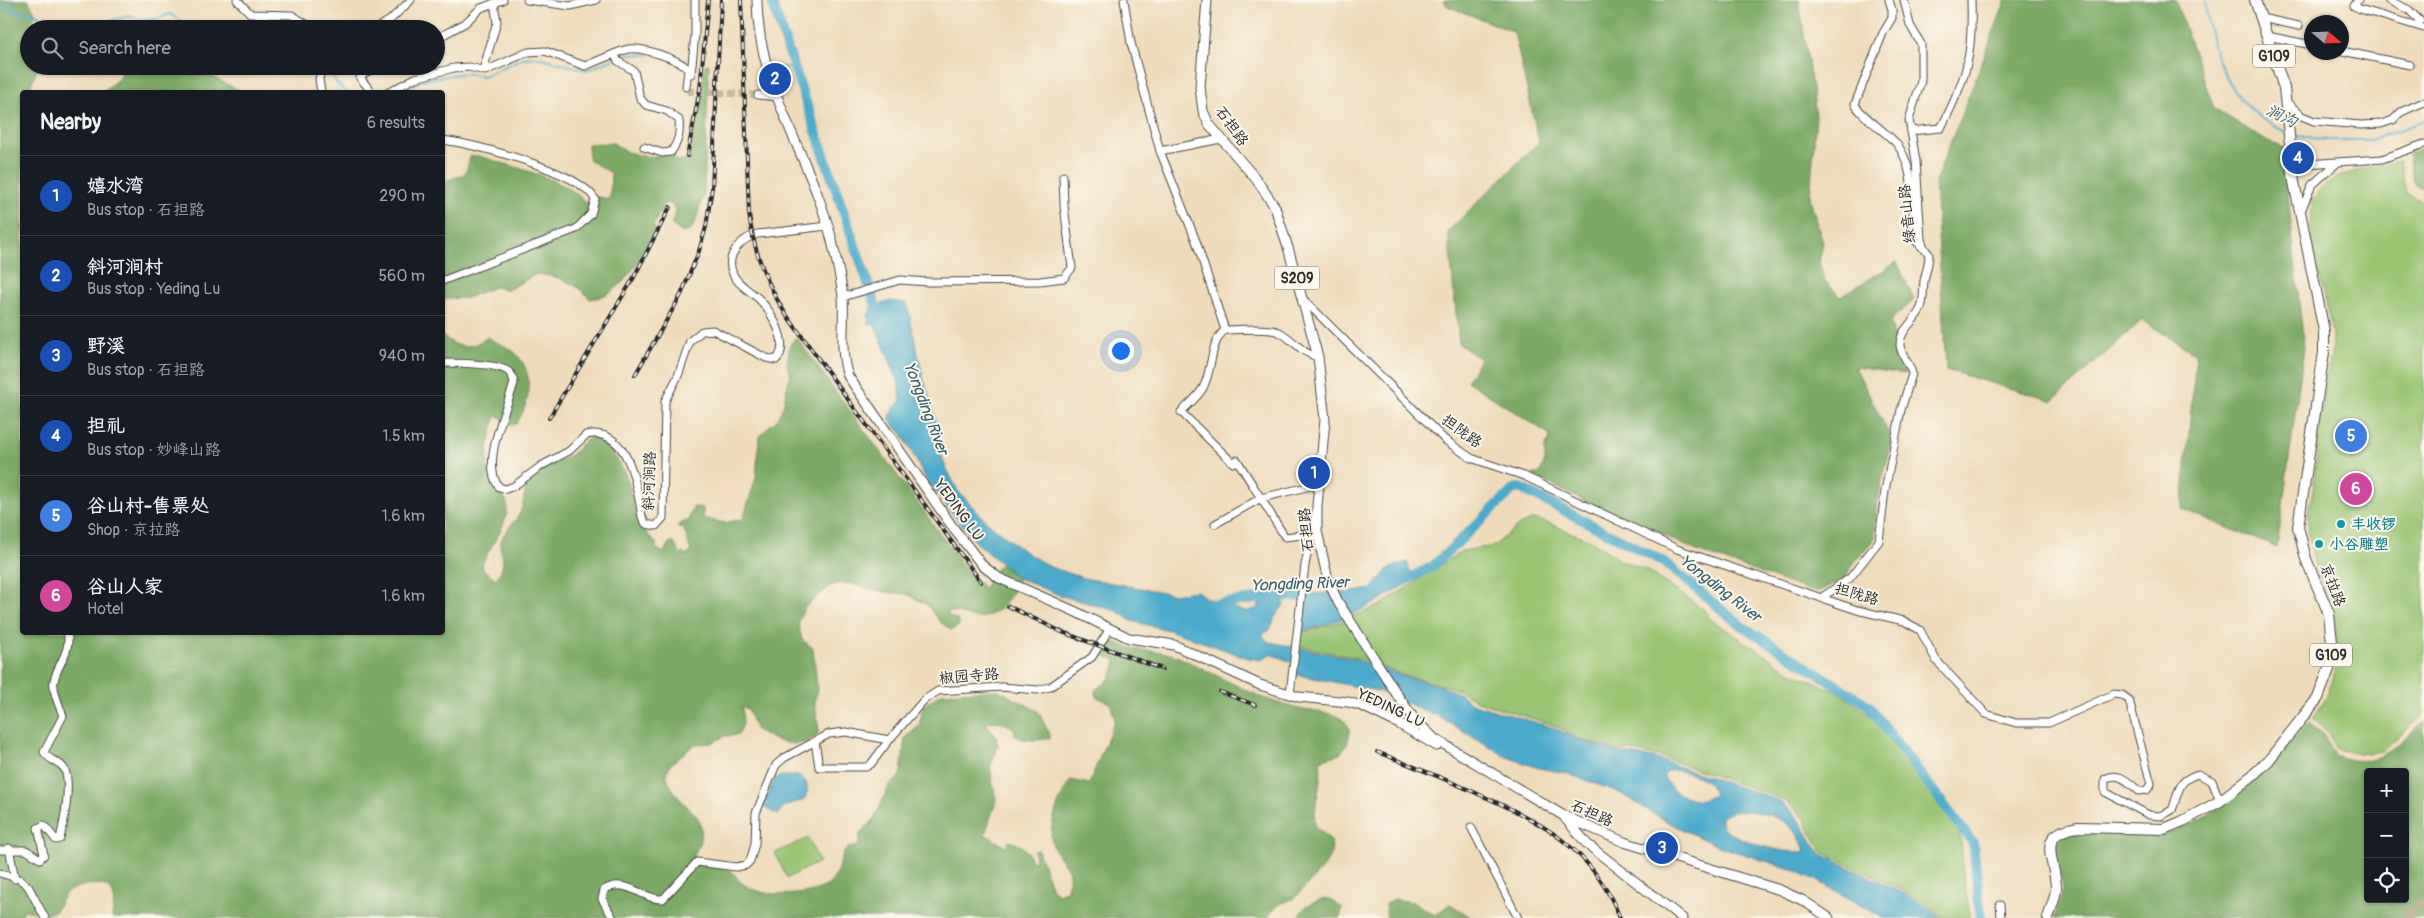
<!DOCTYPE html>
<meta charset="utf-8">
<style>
:root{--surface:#171b24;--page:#242831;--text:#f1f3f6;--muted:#9ea1a6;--line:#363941;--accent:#1a73e8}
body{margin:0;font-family:Pangolin,"LXGW WenKai TC",sans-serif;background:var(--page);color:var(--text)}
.controls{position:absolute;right:15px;bottom:15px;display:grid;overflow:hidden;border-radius:5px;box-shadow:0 1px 4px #0004}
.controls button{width:45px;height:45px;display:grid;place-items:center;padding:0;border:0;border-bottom:1px solid var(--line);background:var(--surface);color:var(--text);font:25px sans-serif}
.compass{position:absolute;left:2304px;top:15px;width:45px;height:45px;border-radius:50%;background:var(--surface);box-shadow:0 1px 4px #0004;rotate:109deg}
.you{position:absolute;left:1120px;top:350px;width:18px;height:18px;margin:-12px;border:4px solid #fff;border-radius:50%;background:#1a73e8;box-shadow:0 0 0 8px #1a73e833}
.badge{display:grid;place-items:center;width:32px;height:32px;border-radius:50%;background:var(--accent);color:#fff;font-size:16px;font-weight:700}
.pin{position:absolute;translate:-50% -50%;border:2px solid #fff;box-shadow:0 1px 5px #0006}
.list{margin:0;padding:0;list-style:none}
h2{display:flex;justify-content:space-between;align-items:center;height:65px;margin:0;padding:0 20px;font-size:21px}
h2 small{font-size:16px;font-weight:400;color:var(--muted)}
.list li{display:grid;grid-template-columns:32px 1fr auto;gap:15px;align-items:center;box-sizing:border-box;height:80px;padding:0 20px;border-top:1px solid var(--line)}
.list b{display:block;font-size:19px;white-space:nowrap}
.list p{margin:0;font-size:16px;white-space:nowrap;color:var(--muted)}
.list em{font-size:16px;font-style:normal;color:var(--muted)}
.icon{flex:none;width:28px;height:28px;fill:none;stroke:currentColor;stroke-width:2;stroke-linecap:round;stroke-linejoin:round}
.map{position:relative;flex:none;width:2424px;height:918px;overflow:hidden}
.search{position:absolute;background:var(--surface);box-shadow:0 1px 4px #0004;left:20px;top:20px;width:425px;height:55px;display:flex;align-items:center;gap:12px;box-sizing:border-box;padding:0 18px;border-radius:28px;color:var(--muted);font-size:19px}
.panel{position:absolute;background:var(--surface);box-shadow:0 1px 4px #0004;left:20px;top:90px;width:425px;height:545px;border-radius:5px}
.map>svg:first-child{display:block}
</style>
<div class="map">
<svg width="2424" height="918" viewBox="0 0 2424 918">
<rect width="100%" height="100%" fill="#fbf7ec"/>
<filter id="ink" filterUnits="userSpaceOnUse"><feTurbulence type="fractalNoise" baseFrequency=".02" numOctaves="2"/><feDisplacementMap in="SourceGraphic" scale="10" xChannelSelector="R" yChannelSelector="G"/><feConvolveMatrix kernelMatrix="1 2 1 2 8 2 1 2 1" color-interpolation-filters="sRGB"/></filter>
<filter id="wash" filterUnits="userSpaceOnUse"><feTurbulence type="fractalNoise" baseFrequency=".0096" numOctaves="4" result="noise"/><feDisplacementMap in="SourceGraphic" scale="20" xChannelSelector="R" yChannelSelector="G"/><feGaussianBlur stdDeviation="1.12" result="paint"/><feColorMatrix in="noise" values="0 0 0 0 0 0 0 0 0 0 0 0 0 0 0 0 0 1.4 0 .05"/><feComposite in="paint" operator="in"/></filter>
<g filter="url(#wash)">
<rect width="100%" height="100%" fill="#efdbba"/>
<!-- green -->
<g fill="#9ac573" stroke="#62784f">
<path d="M 2399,161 L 2406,193 L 2424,202 L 2424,714 L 2383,751 L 2358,754 L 2337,749 L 2327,731 L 2313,718 C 2369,639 2311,600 2308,523 C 2307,512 2311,501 2313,490 C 2317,456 2319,422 2324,388 C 2327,372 2333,355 2332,339 C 2331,301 2300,230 2314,198 C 2326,173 2375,166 2399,161 Z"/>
<path d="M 1534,519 L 1548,523 L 1592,541 L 1622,561 L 1646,570 L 1706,611 L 1710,619 L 1791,672 L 1838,692 L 1868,713 L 1957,826 C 1964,846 1962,865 1964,886 C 1966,897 1970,907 1969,918 L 1945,918 L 1906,892 L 1822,852 L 1803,818 L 1794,808 L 1785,801 L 1771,795 L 1662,757 L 1628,750 L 1619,751 L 1576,738 L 1556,726 L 1477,701 L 1461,691 L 1447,686 L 1406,676 L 1358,658 L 1299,646 L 1300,633 L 1337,623 L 1379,606 L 1462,551 L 1494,546 L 1519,525 Z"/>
<polygon points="808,838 819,862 787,878 775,853"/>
</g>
<!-- forest -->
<g fill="#7baa65" stroke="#536a48" fill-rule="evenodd">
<path d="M 0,0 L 28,0 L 36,14 L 26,31 L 29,42 L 29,66 L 39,66 L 28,92 L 22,92 L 22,632 L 442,632 L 443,336 C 459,350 470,349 488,337 C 495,343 504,345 512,350 C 535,369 532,401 516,424 L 507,426 L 505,420 L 496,415 C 491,436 481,463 493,483 C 498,491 506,495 507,505 C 508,525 491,545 483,562 L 482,568 L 496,579 C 501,572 505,563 502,554 C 502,553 500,548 500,547 C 500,534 513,525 519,515 C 525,505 523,492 528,482 C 538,464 567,463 578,448 C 586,436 599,435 608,448 C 614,455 621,465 625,473 C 636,502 631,520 657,544 L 655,547 L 663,553 L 669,543 L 674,543 L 680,553 L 687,555 L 691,552 L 684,529 L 677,526 L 689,519 L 693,507 L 703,508 L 703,518 L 724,523 L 743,519 L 756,478 L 759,438 L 769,426 L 776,421 L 783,407 L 790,374 L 787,365 L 790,345 L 796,337 L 968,572 L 984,588 L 1000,564 L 1018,578 C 1014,595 999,617 978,618 C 968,618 957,610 947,612 L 949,616 L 959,621 L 959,626 L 951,630 L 939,621 L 927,605 L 907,594 L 884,592 L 852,584 L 841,583 L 830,586 L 805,607 L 798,622 L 802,640 L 813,648 L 817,686 L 815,704 L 819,730 L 816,737 C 795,751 774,741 755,729 L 748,709 L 742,707 L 743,724 L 738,735 L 725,736 L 712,743 L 695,744 L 670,765 L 666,773 C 677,817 721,806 691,861 C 703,866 717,866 729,870 C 736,873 736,879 742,883 C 761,899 808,897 828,885 C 839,878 839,854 848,848 C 851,847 856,847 859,845 L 860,834 L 874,819 L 890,784 L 897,780 L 901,772 L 905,738 L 919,726 L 923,706 L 942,693 L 998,690 L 1038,711 L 1050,735 L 1050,738 C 1036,741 1027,741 1014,736 L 1015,729 L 1002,722 L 989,721 L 985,723 L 996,735 L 998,747 L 990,767 L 996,801 L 985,834 L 1006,847 L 1009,841 C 1022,845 1028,848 1031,862 L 1035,861 L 1034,851 L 1038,850 L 1052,889 L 1058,894 L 1066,891 C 1077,864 1057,864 1052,842 C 1048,826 1061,793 1071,780 L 1089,784 L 1115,720 L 1110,703 L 1097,697 L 1095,690 C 1111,680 1112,678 1116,660 L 1100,654 L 1109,640 C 1118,643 1126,647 1135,649 C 1148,651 1163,651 1176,656 C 1218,674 1254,699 1299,709 C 1314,713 1339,710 1348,726 C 1353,736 1346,746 1340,754 L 1320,760 C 1324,784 1312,804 1315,827 C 1321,832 1328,835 1331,843 C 1338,859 1304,886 1294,899 C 1284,900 1272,908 1268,918 L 112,918 C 113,911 115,901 113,894 C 108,878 75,885 66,893 C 61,899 59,908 53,912 L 44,914 L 24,910 L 20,918 L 0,918 Z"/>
<polygon points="1444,0 1799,0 1816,116 1810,199 1823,243 1819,262 1825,281 1840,297 1897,262 1914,300 1890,321 1905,374 1855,367 1892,440 1876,506 1875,537 1872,543 1856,560 1845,578 1819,591 1811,591 1697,551 1633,521 1620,519 1532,475 1540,473 1545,461 1545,447 1549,440 1549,434 1467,381 1480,359 1459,344 1448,231 1539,142 1514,32 1447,6"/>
<polygon points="2006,0 2175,0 2214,108 2268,142 2283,147 2304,348 2277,548 2182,509 2196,354 2142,320 2053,401 1946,370 1935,182"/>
<path d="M 709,64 L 704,193 L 696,220 L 690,231 L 682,233 L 671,224 L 676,211 L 672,204 L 664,203 L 653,227 L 656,229 C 640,256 626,295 590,299 C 577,283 558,276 536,274 L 508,290 L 494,287 L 467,298 L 443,299 L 443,183 C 463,170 465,184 470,156 L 479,156 C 506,165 572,180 586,204 L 597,197 L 610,199 L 611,173 L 589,160 L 588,144 L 613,143 L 627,152 L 649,157 L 674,153 L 675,161 L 690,159 L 705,65 Z"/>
<polygon points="123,66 200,66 214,78 243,92 103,92 119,78"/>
<polygon points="2424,147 2424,189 2415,185 2408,154"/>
<path d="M 2424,721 L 2424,918 L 2054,918 C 2059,905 2063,893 2062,880 C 2061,874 2058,870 2056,865 C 2049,850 2057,837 2072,831 L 2152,837 L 2193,824 L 2249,786 L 2309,723 L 2322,733 L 2335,755 C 2375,772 2397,747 2424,721 ZM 2368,772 L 2405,772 L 2405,899 L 2368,899 Z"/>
<polygon points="1322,899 1330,900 1342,908 1340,918 1297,918 1306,906"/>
<polygon points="1394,899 1413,902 1435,915 1450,904 1472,918 1387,918 1385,904"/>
</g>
<!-- water -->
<g fill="#4caacb" stroke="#3c6a7b" fill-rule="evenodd">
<path d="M 891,301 L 907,303 L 923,377 L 935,416 L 935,434 L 944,463 L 958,491 L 987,522 L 1022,550 L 1050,567 L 1083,578 L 1173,594 L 1197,591 L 1206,598 L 1245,612 L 1256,609 L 1267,594 L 1278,591 L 1285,604 L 1275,617 L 1270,630 L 1263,634 L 1264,638 L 1269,642 L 1355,659 L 1405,677 L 1441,686 L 1460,694 L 1473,704 L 1554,728 L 1576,739 L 1620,753 L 1654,758 L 1777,800 C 1803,816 1803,833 1821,854 L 1907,895 L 1942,918 L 1884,918 L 1816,880 L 1791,869 L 1718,846 L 1673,825 L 1618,792 L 1566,773 L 1539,768 L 1507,757 L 1440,717 L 1378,691 L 1294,674 L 1295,663 L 1270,654 L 1261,660 L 1248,658 L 1169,630 L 1131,621 L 1117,611 L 1062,596 L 1018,578 L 976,542 L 959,522 L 926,479 L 902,434 L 889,420 L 893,409 L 901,400 L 898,381 L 875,325 L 869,324 L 868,315 L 872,307 ZM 1676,770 C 1690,774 1712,777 1714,795 C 1710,796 1706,799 1702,800 C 1688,802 1667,789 1664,775 L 1668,771 ZM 1749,811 C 1776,815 1796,822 1805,851 C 1788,856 1737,841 1724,828 C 1721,825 1721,822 1721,818 L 1730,812 Z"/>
<path d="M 1407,562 L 1413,579 C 1379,603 1343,622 1302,631 L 1305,594 L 1353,592 L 1371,589 L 1388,569 Z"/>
<path d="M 781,776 L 800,776 C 809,782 809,791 804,800 L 782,807 L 778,815 L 762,806 L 775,779 Z"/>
</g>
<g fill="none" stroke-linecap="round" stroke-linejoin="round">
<!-- stream -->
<g stroke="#4caacb" stroke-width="2">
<polyline points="2,0 13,4 17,13 30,12 58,24 66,25 90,25 130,16 145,20 156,19 170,14 195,29"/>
<path d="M 2205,0 C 2210,57 2231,108 2286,132"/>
<polyline points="0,7 11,13 16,13"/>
<path d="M 238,29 C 264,18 275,16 301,29"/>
<polyline points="619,57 627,54 648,55"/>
<polyline points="680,60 686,60"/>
<polyline points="327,66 337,84 346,92"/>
<polyline points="775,67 794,68"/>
<polyline points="399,92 422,80 465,73 484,76 523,58 537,57 587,70 614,59"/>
<polyline points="2292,135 2328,140 2370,140 2424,121"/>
</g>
<!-- river -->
<g stroke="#4caacb" stroke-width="10">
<polyline points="771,0 880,318"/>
<polyline points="1401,582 1432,567 1514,489 1520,488 1664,562 1739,624 1868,705 1973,843 1981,918"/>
<polyline points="1210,605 1271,597 1310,596"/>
</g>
</g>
</g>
<g filter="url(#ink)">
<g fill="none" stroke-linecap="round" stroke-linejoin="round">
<!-- minor-tunnel -->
<polyline stroke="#c8b89d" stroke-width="7" stroke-dasharray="7 3.5" stroke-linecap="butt" points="687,91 758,95"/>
<!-- highway-tunnel -->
<polyline stroke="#c8b89d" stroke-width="10" stroke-dasharray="10 5" stroke-linecap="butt" points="2404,918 2424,901"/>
<!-- minor casing -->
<g stroke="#484540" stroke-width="9">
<g id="minor">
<polyline points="237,0 251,14 292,15 314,29"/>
<polyline points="527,0 570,6 596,0"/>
<polyline points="1124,0 1131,43 1160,151 1196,241 1225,330"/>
<path d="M 1889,0 L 1892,10 L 1892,18 L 1883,33 L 1855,104 C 1858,113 1887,133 1896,143 C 1917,169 1911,209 1915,240 L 1923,248"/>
<polyline points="1904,0 1910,25 1921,44 1921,81 1909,120 1911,131"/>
<polyline points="2358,0 2354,6 2360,9 2424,28"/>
<polyline points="2388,0 2409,10 2420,21"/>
<polyline points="2261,18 2299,26"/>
<polyline points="373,29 389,21 411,0"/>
<polyline points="2267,36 2312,45"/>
<polyline points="436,39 465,23 481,8 503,0"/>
<polyline points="2342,51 2410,65"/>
<path d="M 614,54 C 619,52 624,50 629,49 C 642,47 679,59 688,69 L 686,87"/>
<polyline points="483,70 497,22 494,3"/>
<polyline points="691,74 695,35 695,0"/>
<polyline points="321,92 319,79 323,66"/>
<polyline points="372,92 360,78 365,73 378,66"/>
<path d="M 389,92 L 415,78 L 454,68 L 469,67 L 485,71 L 528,52 L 545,51 L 585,66 L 614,54 L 618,61 L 634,71 L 640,98 L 646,105 L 667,111 L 679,120 C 680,133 679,141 671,152 L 662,153 L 644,147"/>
<polyline points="758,95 778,97"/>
<polyline points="2286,101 2302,116 2314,121 2361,125 2381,124 2393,120 2401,112 2424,102"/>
<path d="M 442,140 C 475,144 579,171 595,199 L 591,214 L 576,229 L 442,281"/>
<polyline points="1160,151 1221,139"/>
<polyline points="2291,165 2382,159 2424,144"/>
<polyline points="2301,211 2312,185 2337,163"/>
<polyline points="843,297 900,280 928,282 1040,281 1064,278 1072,268 1064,206 1063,176"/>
<path d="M 1302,298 L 1445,440 L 1471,458 L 1524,476 L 1677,549 L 1857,610 L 1904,621 L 1920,630 L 1936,660 L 1986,714 L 2016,723 L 2049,723 L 2114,694 L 2122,695 L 2129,700 L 2151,784 L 2147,790 L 2139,791 C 2128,782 2119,771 2105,779 L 2105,792 L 2149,815 L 2161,816 L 2172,810 C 2180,791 2176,781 2198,774 L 2212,781 L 2220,801"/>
<path d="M 442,363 C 457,363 499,363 509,372 C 513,375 513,379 514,383 C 507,409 480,463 499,487 L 506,489 L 514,486 L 541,466 L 569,451 L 586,435 C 629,426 637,486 642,517 L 646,524 L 656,526 L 663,518 L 665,401 L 678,376 L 690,341 L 702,331 L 713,330 L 766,358 L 776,360 C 792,344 770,310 758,298 C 750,291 737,284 733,274 C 724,255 742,238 758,234 L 828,226"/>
<polyline points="1215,524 1261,498 1319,484"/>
<path d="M 1310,534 L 1285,537 L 1237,460 L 1233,463 L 1181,412 C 1188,405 1198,397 1203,388 C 1213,370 1209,343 1225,330 C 1239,330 1268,327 1279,332 C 1295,340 1300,353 1318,357"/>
<path d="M 1821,598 L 1850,578 L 1879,541 L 1885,491 L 1901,410 L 1912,374 C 1911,364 1900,355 1900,345 C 1900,329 1915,322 1921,308 C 1924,300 1923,289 1924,281 C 1926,271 1929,264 1929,254 L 1924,248 L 1921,239 L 1916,161 L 1911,131 L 1941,128 C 1967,77 1973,57 1971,0"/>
<polyline points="1290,694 1305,565 1315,516"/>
<polyline points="815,741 819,767 866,767 871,764 889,740"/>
<polyline points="1471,827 1518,918"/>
<polyline points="9,848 15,879"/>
<path d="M 0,850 L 26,850 L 40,859 L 44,855 L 38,828 L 44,825 L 56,840 L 60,839 C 64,823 71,785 65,770 C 61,761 48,761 44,752 L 63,716 C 60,707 52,691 54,681 C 57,664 72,652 67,632"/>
<polyline points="0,873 19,879 28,886 45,918"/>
<polyline points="2000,905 2001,918"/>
<path d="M 613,918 L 602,899 L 604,890 C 626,876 644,901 663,899 L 697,862 L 736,867 L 746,865 L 750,861 L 755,844 L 756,813 L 776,765 L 784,758 L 829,734 L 846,732 L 889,740 L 924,700 L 938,691 L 1001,687 L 1038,690 L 1050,687 L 1092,657 L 1109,630"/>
</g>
</g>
<!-- major casing -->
<g stroke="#484540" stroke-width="11">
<g id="major">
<path d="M 757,0 C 757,88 814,161 833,245 C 837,262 841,280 843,297 C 845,324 839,350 848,376 L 954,529 L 983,566 L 999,578 L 1074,611 L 1129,638 L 1174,645 L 1260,685 L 1299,697 L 1348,702 L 1362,706 L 1399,724 L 1437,746"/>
<polyline points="1207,0 1200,87 1203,111 1209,124 1256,179 1275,207 1289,251 1318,357 1325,420 1317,506 1317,531 1328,580 1338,602 1398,696 1415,720 1435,739 1564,816 1624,842 1780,890 1804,901 1829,918"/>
<polyline points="1565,818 1587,844 1682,918"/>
</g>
</g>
<!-- highway casing -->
<g stroke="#484540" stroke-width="12">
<path id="highway" d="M 2048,918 C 2051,908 2056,897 2056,887 C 2055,858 2034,834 2078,827 L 2164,829 L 2183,821 L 2220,801 L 2253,775 L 2269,760 L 2318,698 L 2329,669 L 2332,642 L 2329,614 L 2306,559 L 2298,527 L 2324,352 L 2324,331 L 2294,182 L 2284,88 L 2255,0"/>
</g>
<!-- minor -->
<use href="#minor" stroke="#fff" stroke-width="7"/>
<!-- major -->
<use href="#major" stroke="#fff" stroke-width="9"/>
<!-- highway -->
<use href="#highway" stroke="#fff" stroke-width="10"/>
<!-- rail casing -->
<g stroke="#2b2b2b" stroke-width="4">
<g id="rail">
<path d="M 741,0 L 749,213 C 753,250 765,281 785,313 L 981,582"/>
<polyline points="687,156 700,90 708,0"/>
<polyline points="635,375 681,295 699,251 706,227 712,188 721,0"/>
<polyline points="549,418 633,279 670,207"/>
<polyline points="1008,606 1062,632 1162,669"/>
<polyline points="1220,692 1255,705"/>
<path d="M 1377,752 C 1410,765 1443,778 1476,793 C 1540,821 1593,848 1620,918"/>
</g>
</g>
<!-- rail -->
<use href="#rail" stroke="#fbf7ec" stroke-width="2" stroke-dasharray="5.5" stroke-linecap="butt"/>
</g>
</g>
<!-- markers -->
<g fill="#0f9aa8" stroke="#fbf7ec" stroke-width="2">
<circle cx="2341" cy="524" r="5"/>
<circle cx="2319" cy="544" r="5"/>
</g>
<g text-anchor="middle" stroke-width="4" stroke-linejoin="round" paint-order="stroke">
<!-- shield labels -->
<g fill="#fbf7ec" stroke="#696865" stroke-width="1">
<rect x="2253" y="44.5" width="42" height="23" rx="4"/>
<rect x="1274.5" y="266.5" width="45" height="23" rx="4"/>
<rect x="2310" y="643.5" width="42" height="23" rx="4"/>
</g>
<g font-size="14" font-weight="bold" fill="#2b2b2b">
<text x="2274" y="61">G109</text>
<text x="1297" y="283">S209</text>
<text x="2331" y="660">G109</text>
</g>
<!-- street labels -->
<g font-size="15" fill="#2b2b2b" stroke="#fbf7ec">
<text transform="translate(1232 126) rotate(54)" y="5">石担路</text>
<text transform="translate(1907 214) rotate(-96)" y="5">绿音山路</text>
<text transform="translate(1462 431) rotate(36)" y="5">担陇路</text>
<text transform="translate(649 481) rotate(-88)" y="5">斜河涧路</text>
<text transform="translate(959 510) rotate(54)" y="5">YEDING LU</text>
<text transform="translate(1306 530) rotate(-95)" y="5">石担路</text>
<text transform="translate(2333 585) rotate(69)" y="5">京拉路</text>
<text transform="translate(1857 594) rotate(16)" y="5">担陇路</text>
<text transform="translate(969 676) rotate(-5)" y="5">椒园寺路</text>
<text transform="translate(1391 708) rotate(25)" y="5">YEDING LU</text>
<text transform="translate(1592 813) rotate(24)" y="5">石担路</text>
</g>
<!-- culture labels -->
<g font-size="15" font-weight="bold" fill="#0d838f" stroke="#fbf7ec" text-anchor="start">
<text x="2351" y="529">丰收锣</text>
<text x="2329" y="549">小谷雕塑</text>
</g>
<!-- water labels -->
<g font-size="16" font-style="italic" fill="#385e6b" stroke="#fbf7ec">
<text transform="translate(2282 115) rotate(26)" y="6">涧沟</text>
<text transform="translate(927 408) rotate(69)" y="6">Yongding River</text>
<text transform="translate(1300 583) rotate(-2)" y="6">Yongding River</text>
<text transform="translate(1721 588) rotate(38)" y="6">Yongding River</text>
</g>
</g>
</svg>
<div class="controls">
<button>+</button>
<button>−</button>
<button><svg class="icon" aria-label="locate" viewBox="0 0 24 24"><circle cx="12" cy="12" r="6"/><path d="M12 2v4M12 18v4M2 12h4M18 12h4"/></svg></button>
</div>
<svg class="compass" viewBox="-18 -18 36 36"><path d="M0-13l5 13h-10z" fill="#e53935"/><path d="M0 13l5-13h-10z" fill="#9ea1a6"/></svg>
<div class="you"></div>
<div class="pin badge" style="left:1314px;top:473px;background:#1a4fb4">1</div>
<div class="pin badge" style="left:775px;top:79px;background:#1a4fb4">2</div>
<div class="pin badge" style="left:1662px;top:848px;background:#1a4fb4">3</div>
<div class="pin badge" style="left:2298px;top:158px;background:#1a4fb4">4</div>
<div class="pin badge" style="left:2351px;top:436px;background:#3f7fe0">5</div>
<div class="pin badge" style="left:2356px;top:489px;background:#d1479c">6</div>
<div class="search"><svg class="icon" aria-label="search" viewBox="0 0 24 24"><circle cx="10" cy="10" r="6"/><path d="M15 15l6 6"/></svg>Search here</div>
<section class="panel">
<h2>Nearby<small>6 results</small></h2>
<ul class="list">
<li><span class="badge" style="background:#1a4fb4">1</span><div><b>嬉水湾</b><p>Bus stop · 石担路</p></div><em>290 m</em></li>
<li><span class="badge" style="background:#1a4fb4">2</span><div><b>斜河涧村</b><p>Bus stop · Yeding Lu</p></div><em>560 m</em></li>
<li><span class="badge" style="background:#1a4fb4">3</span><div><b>野溪</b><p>Bus stop · 石担路</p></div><em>940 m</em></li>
<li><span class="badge" style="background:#1a4fb4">4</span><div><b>担礼</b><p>Bus stop · 妙峰山路</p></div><em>1.5 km</em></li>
<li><span class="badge" style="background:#3f7fe0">5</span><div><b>谷山村-售票处</b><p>Shop · 京拉路</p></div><em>1.6 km</em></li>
<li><span class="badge" style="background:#d1479c">6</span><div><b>谷山人家</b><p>Hotel</p></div><em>1.6 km</em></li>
</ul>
</section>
</div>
